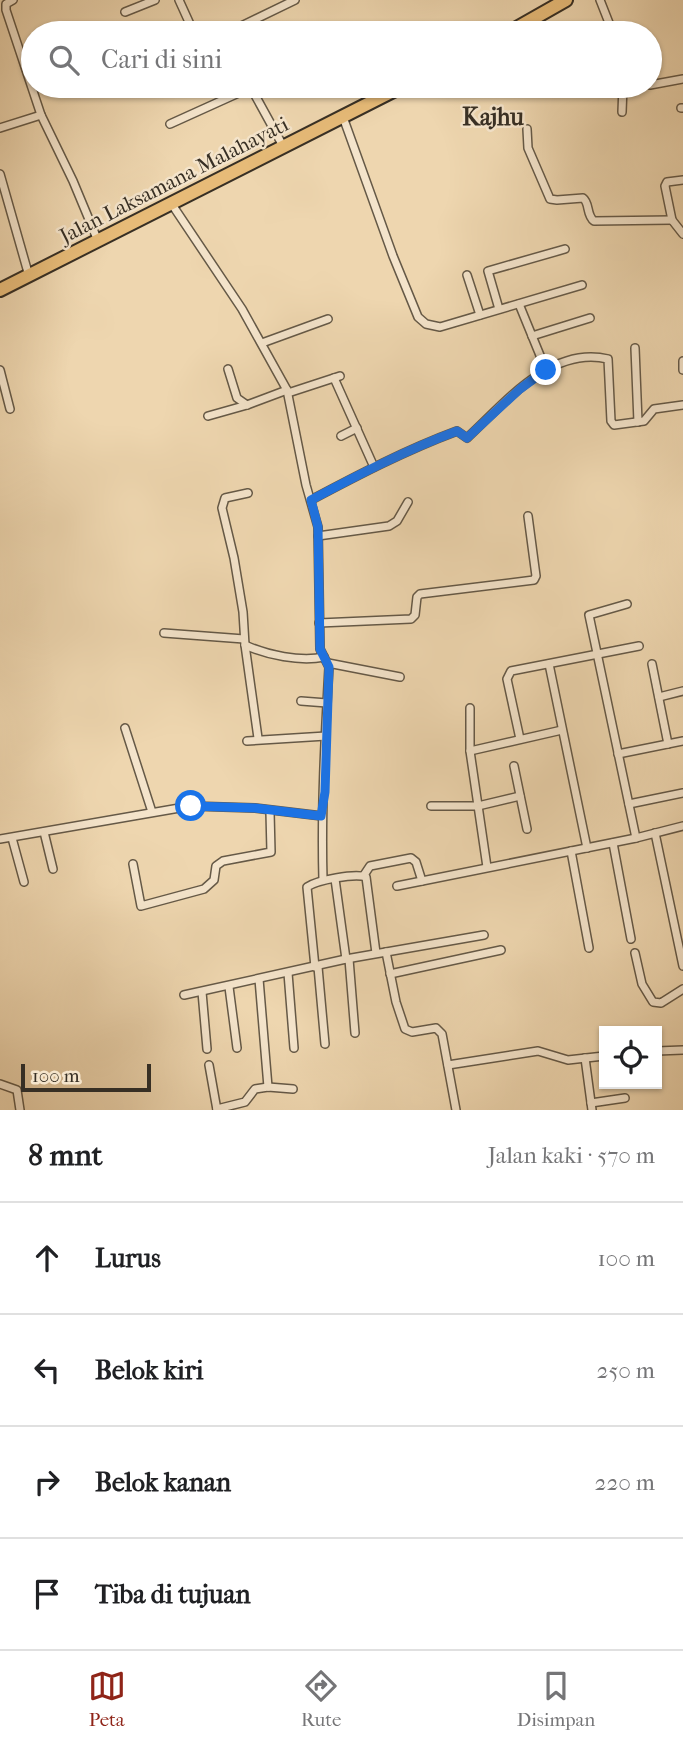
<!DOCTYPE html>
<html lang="id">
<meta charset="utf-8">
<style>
:root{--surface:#fff;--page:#f6f6f6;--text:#202124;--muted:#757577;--line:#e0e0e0;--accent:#8f2418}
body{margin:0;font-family:"IM FELL French Canon",serif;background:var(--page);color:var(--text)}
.controls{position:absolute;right:21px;bottom:21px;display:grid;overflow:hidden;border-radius:0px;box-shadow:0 2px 5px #0004}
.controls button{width:63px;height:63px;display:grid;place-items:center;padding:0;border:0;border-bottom:2px solid var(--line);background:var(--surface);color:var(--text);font:35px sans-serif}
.scale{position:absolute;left:21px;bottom:18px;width:130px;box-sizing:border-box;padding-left:7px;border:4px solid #372f24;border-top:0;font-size:19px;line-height:24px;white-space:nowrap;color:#372f24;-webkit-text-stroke:5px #f4e4cb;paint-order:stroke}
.stop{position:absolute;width:21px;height:21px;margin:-16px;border:5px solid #1a73e8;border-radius:50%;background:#fff}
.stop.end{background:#1a73e8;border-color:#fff;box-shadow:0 2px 7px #0008}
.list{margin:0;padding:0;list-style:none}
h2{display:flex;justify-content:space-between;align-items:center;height:91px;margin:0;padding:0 28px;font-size:30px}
h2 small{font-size:23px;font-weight:400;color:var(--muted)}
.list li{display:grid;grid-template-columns:46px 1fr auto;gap:21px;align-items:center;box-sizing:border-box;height:112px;padding:0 28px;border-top:2px solid var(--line)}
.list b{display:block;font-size:26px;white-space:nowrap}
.list em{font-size:23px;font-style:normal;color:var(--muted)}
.icon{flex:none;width:38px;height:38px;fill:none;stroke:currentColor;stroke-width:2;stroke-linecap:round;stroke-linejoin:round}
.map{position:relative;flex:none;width:683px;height:1110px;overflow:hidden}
.search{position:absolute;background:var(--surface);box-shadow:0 2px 5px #0004;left:21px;right:21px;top:21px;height:77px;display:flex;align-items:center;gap:18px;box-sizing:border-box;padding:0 24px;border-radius:38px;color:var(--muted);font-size:26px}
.sheet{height:539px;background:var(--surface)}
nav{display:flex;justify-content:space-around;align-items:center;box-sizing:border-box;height:98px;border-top:2px solid var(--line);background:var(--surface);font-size:19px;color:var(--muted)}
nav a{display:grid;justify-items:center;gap:4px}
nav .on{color:var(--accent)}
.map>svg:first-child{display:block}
</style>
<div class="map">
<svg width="683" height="1110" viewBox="0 0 683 1110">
<rect width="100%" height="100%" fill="#eed6af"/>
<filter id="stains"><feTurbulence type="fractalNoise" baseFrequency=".00286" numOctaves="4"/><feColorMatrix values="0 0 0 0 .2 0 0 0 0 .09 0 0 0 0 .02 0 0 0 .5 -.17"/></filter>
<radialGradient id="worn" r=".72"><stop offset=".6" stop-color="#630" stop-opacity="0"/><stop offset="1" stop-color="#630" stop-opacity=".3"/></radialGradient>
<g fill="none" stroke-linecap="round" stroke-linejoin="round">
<!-- minor casing -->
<g stroke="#655947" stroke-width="10">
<g id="minor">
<polyline points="13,0 6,4 6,10 41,115 73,181 98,241"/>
<polyline points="179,0 194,33"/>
<polyline points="600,0 613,33"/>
<polyline points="125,12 155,0"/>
<polyline points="227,33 295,0"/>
<polyline points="356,33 357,33"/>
<polyline points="650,85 683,79"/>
<polyline points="250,86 283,146"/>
<polyline points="681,108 683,108"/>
<polyline points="622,112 623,86"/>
<polyline points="343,117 393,256 418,317 426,324 440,327 582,285"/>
<polyline points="170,124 254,86"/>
<polyline points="0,128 41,115"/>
<path d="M 527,129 L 528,148 L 550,199 L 557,200 L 583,198 C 590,203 586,215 594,221 L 672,220"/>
<polyline points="0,174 29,276"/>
<polyline points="683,180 667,182 665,186 672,220 683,234"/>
<path d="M 171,203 L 242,309 L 287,390 L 306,485 L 318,527 L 320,649 L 329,667 C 325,738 321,809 323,880"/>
<polyline points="467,275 480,315"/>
<polyline points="519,304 546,370"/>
<polyline points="499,309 488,271 565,249"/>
<polyline points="532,336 590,318"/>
<polyline points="262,343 328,319"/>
<polyline points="635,348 638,422"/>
<polyline points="683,361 683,370"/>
<polyline points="228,369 237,398 247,405"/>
<polyline points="0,370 10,409"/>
<polyline points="334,378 374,467"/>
<polyline points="288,393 340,376"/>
<polyline points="208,416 247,405 287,390"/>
<polyline points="341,436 357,428"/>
<polyline points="248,493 225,498 222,508 234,558 243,612 245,645 258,738"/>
<path d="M 311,500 C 358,475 406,450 457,431 L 467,438 C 504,404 551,345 608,359 L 611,421 L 614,425 L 644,421 L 654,409 L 683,405"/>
<polyline points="318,536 389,526 397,521 408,502"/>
<polyline points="627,604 589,615 636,838"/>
<polyline points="319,623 411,619 415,615 417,597 420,594 534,580 536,576 528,516"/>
<polyline points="164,633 244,639"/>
<path d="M 245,645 C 267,655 300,662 324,657"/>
<polyline points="328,663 400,677"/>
<polyline points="549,664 587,848"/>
<polyline points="652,664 668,744"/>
<polyline points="659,697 683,691"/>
<polyline points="301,701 327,703"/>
<polyline points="470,708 470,751 487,867"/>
<polyline points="125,728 152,812"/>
<polyline points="520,739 507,679 511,671 639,646"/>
<polyline points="247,741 326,736"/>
<polyline points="470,751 562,730"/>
<polyline points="618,754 683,741"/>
<polyline points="514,766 527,829"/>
<polyline points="629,804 683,793"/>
<polyline points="431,806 478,806 520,796"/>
<polyline points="44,832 53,869"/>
<polyline points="655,833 683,966"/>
<polyline points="12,838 24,882"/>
<polyline points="0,839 191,806 255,808 322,816"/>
<polyline points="613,843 631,939"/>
<polyline points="571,851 589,948"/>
<polyline points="133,864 141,906 204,889 214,880 216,866 223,861 271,852 270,812"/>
<polyline points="364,875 370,866 411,858 416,862 422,881"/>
<polyline points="335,879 346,959"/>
<polyline points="397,886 636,838 683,826"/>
<polyline points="386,952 396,1002 405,1029 412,1032 436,1028 442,1034 456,1110"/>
<polyline points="635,953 642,984 653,1002 661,1003 683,989"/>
<polyline points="349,959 355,1033"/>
<path d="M 315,967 L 307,887 C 317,880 355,873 366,877 L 376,953"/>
<polyline points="318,967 325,1044"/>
<polyline points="288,973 294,1048"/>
<polyline points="390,974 501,950"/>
<polyline points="259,979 268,1087"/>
<polyline points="229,987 237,1048"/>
<polyline points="202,992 207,1049"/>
<polyline points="184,995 346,959 484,935"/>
<polyline points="657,1051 683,1050"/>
<polyline points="585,1058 592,1110"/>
<polyline points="209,1065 217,1110"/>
<polyline points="448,1065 538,1051 568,1060 604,1056"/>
<polyline points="0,1084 17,1090 20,1110"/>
<polyline points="591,1103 625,1098"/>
<polyline points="217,1109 245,1102 255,1089 268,1087 293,1089"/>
</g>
</g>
<!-- trunk casing -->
<g stroke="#372f24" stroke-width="16">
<g id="trunk">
<polyline points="508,33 566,0"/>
<polyline points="0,290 403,86"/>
</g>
</g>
<!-- minor -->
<use href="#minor" stroke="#f4e4cb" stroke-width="7"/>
<!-- trunk -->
<use href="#trunk" stroke="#e7bb78" stroke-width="12"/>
</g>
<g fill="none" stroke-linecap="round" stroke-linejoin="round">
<!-- route -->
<path stroke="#1a73e8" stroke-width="9" d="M 191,806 L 255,808 L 321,816 L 325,792 L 329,667 L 320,649 L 318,527 L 311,500 C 358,475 406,450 457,431 L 467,438 L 520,389 L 546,370"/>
</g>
<g text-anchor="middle" stroke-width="5" stroke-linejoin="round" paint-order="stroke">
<!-- street labels -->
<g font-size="21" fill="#372f24" stroke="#f4e4cb">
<text transform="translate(174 180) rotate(-27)" y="7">Jalan Laksamana Malahayati</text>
</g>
<!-- quarter labels -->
<g font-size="24" font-weight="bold" fill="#372f24" stroke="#f4e4cb">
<text x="493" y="125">Kajhu</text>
</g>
</g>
<rect width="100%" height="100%" filter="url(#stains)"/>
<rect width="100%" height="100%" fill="url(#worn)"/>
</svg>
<div class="controls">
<button><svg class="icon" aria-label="locate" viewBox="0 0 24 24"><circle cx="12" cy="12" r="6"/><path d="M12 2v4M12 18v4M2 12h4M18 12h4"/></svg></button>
</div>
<div class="scale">100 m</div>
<div class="stop" style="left:191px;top:806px"></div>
<div class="stop end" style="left:546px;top:370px"></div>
<div class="search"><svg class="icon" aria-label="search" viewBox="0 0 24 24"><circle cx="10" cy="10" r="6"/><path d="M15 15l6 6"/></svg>Cari di sini</div>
</div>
<section class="sheet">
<h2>8 mnt<small>Jalan kaki · 570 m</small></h2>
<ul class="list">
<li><svg class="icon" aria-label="ahead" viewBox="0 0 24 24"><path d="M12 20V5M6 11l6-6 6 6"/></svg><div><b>Lurus</b></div><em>100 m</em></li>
<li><svg class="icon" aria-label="left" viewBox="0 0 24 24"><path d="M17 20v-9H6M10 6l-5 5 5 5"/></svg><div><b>Belok kiri</b></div><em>250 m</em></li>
<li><svg class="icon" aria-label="right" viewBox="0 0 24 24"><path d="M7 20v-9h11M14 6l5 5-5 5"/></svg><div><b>Belok kanan</b></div><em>220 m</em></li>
<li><svg class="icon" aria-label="arrive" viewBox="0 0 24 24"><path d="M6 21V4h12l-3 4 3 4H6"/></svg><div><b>Tiba di tujuan</b></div></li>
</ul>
</section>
<nav>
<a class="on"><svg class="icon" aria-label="map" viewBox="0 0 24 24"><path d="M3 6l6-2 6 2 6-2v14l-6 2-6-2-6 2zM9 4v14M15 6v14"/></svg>Peta</a>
<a><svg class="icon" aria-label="directions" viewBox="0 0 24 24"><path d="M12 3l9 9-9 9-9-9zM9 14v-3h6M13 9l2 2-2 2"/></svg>Rute</a>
<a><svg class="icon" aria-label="saved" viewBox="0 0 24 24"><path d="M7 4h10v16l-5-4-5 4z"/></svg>Disimpan</a>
</nav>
